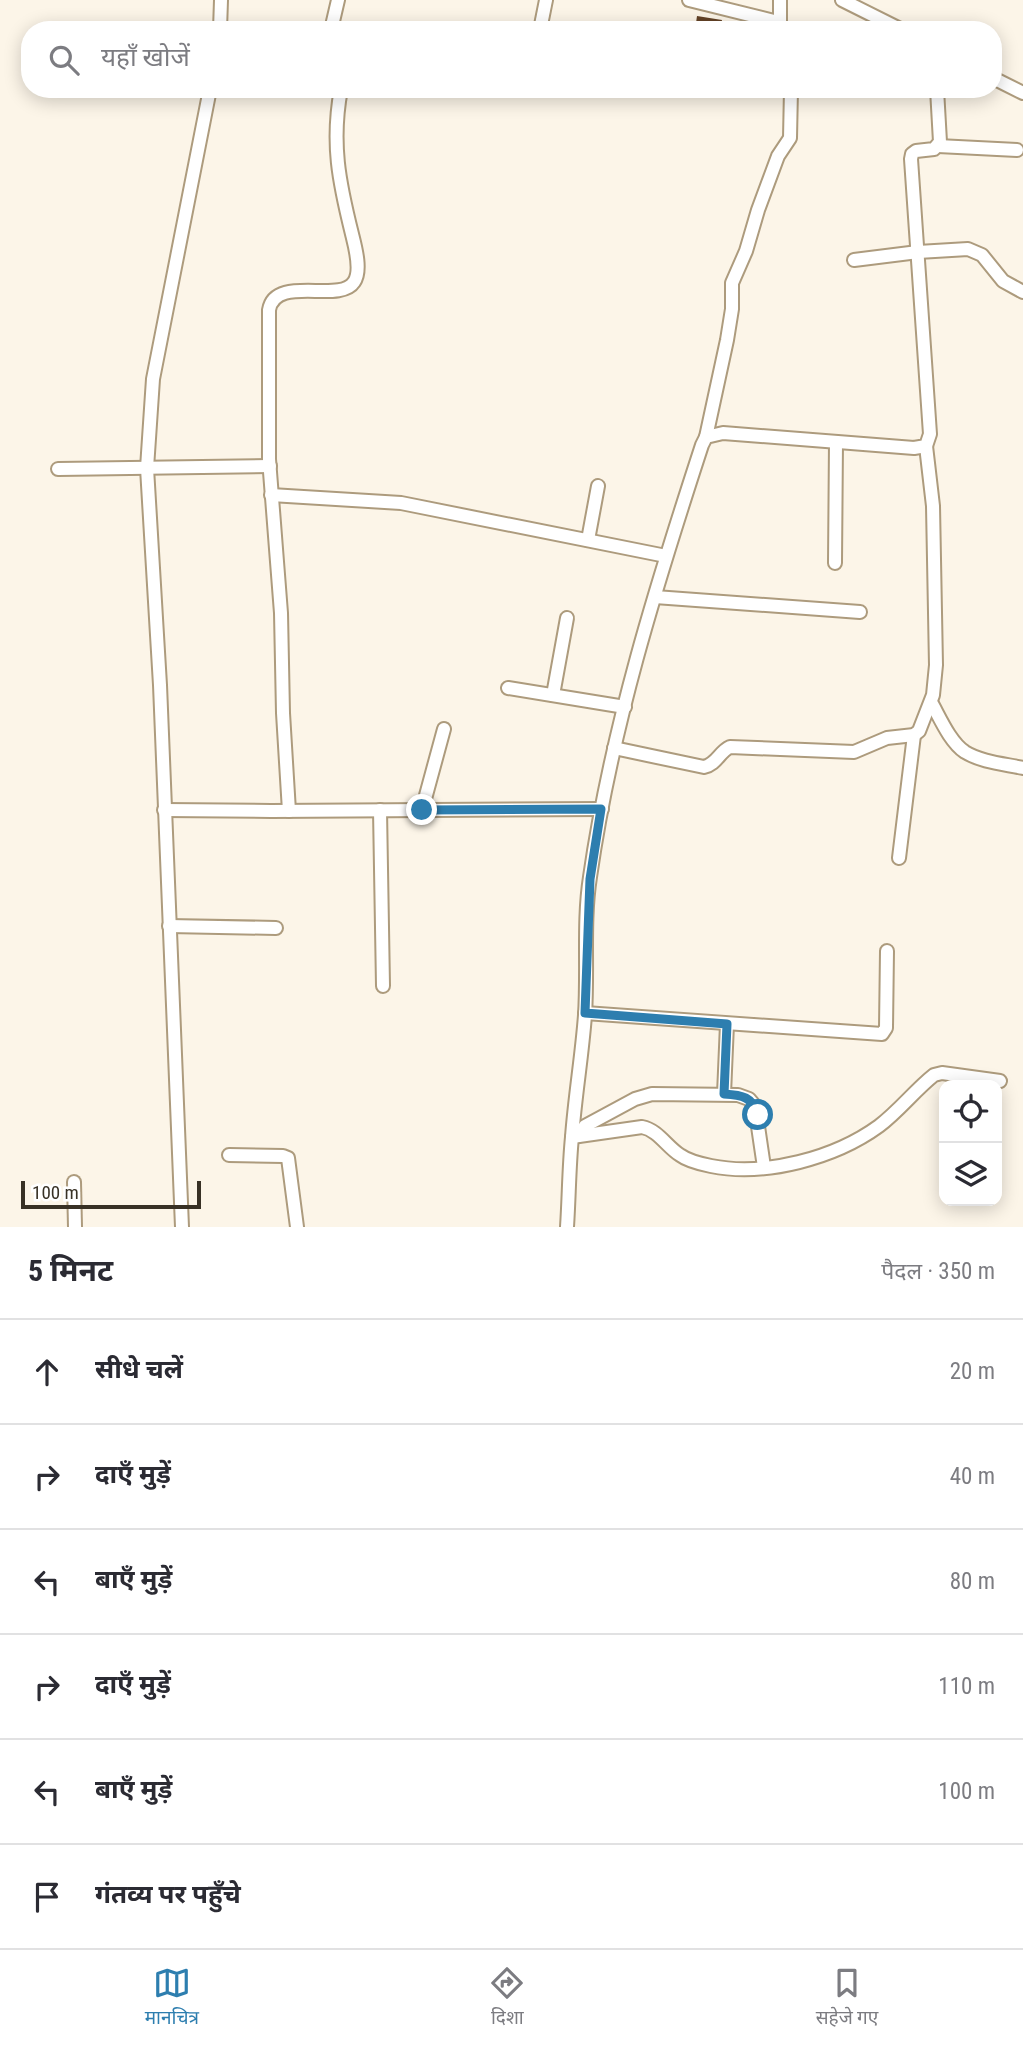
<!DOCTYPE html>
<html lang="hi">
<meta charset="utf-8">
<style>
:root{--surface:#fff;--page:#f7f7f7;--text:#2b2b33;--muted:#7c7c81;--line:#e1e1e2;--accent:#2d7eaf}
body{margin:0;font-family:"Roboto Condensed","Noto Sans Devanagari",sans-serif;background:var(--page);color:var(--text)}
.controls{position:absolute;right:21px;bottom:21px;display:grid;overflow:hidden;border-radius:14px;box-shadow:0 4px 18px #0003}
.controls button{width:63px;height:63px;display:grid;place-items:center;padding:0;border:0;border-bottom:2px solid var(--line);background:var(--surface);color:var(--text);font:35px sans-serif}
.scale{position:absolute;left:21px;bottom:18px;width:180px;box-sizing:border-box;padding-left:7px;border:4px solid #383125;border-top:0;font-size:19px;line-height:24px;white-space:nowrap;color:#383125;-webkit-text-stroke:5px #fff;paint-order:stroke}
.stop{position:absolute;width:21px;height:21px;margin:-16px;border:5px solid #2d7eaf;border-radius:50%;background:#fff}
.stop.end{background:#2d7eaf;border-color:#fff;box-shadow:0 2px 7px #0008}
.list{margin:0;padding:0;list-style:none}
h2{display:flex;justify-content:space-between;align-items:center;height:91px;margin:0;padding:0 28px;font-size:30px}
h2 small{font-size:23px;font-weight:400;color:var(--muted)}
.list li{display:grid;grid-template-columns:46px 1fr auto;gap:21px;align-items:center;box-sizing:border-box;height:105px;padding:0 28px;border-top:2px solid var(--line)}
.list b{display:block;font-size:26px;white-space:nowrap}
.list em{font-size:23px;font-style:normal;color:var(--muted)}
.icon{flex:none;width:38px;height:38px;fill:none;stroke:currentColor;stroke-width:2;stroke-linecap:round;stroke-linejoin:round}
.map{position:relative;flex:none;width:1023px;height:1227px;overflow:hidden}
.search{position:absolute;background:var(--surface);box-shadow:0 4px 18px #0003;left:21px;right:21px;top:21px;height:77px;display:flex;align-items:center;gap:18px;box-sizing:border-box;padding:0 24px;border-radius:28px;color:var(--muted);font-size:26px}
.sheet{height:721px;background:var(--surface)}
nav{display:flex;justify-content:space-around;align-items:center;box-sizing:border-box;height:98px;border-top:2px solid var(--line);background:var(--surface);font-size:19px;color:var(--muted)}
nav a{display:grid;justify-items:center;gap:4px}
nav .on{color:var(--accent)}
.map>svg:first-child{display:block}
</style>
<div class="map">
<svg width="1023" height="1227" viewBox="0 0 1023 1227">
<rect width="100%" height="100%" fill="#fcf5e8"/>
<!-- building -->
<polygon fill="#634226" points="697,16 722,20 720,30 695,30"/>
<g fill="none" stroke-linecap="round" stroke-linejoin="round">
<!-- minor casing -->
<g stroke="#ad9b7d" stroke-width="16">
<g id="minor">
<polyline points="689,0 778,22"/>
<polyline points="842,0 902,30"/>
<polyline points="780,27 780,0"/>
<polyline points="220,30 221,0"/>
<polyline points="331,30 338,0"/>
<polyline points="540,30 546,0"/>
<polyline points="993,78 1023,93"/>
<polyline points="938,146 1017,150"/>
<polyline points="854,260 918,252 968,249 982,255 1003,281 1023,292"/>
<polyline points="706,437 727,340 732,309 732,283 746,251 758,210 778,156 790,138 791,89"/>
<polyline points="58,469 270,466"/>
<polyline points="271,495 401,503 666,556"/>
<polyline points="588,540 598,486"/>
<polyline points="835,563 836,442"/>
<polyline points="655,597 860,612"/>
<polyline points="508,688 625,707"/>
<polyline points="553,695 567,618"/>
<path d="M 931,702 C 940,718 950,742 965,752 C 981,762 1005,764 1023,768"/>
<path d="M 614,748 L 704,767 C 717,764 719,752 730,747 L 854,752 L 887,738 L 914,735 L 919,731 L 933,695 L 936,665 L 933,506 L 926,446"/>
<polyline points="164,810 271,811 602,809"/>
<polyline points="380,810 383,986"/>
<polyline points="422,810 444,729"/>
<path d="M 289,811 L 283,713 L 281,613 L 269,459 L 269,310 C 275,274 340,304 354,282 C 362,271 355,246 352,234 C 339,182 331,143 341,89"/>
<polyline points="899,858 914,735"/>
<polyline points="169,926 276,928"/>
<polyline points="585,1013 882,1034 886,1028 887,951"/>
<polyline points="724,1094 727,1024"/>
<polyline points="578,1136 585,1126 635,1099 652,1094 738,1095 749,1099 755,1106 764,1167"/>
<path d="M 572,1137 L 642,1127 C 658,1130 667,1147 680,1155 C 688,1161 701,1164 711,1166 C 765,1177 835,1158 879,1126 C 899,1111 915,1090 934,1075 L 942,1073 L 1000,1081"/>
<polyline points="229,1155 283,1156 288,1158 297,1227"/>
<polyline points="74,1182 75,1227"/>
<polyline points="182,1227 160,685 147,468 153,379 210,89"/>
<path d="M 567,1227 C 569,1197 569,1167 572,1137 C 575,1096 582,1056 585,1015 C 588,969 583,922 590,877 C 611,730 656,586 702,445 L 706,437 L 723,433 L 914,448 L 926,446 L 930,434 L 911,159 L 912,154 L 916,151 L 934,149 L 940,142 L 937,89"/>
</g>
</g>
<!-- minor -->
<use href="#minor" stroke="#fff" stroke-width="12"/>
</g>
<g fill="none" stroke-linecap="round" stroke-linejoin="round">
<!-- route -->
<path stroke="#2d7eaf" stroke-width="9" d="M 422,810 L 601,809 L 590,879 L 585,1013 L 727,1024 L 724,1094 C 742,1095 753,1097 758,1115"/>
</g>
</svg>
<div class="controls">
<button><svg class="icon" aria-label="locate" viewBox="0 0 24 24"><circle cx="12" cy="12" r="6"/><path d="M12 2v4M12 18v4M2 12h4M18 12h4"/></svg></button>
<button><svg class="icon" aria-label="layers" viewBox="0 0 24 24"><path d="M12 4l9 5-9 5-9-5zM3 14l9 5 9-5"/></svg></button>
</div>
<div class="scale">100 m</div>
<div class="stop" style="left:758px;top:1115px"></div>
<div class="stop end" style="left:422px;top:810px"></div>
<div class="search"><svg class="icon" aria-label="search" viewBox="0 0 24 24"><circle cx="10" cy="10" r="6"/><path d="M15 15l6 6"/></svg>यहाँ खोजें</div>
</div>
<section class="sheet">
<h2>5 मिनट<small>पैदल · 350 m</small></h2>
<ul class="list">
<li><svg class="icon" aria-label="ahead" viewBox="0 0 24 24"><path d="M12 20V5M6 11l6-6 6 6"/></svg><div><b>सीधे चलें</b></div><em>20 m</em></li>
<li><svg class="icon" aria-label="right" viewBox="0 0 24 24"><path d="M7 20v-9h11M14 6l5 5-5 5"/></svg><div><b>दाएँ मुड़ें</b></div><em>40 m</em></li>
<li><svg class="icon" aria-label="left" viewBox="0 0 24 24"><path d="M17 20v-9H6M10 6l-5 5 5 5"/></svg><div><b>बाएँ मुड़ें</b></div><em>80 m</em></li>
<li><svg class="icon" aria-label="right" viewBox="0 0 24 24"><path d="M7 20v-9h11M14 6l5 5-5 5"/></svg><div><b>दाएँ मुड़ें</b></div><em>110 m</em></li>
<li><svg class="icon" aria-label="left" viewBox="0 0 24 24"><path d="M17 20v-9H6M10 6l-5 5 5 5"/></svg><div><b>बाएँ मुड़ें</b></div><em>100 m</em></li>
<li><svg class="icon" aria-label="arrive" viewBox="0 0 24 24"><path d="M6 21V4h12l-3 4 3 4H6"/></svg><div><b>गंतव्य पर पहुँचे</b></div></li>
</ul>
</section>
<nav>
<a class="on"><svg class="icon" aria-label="map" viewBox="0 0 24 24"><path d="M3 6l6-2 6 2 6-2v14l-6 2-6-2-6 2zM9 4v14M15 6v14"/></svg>मानचित्र</a>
<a><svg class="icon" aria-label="directions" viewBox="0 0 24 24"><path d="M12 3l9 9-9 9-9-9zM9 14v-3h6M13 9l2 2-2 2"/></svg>दिशा</a>
<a><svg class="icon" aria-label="saved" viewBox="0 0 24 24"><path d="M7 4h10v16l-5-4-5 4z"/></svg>सहेजे गए</a>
</nav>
